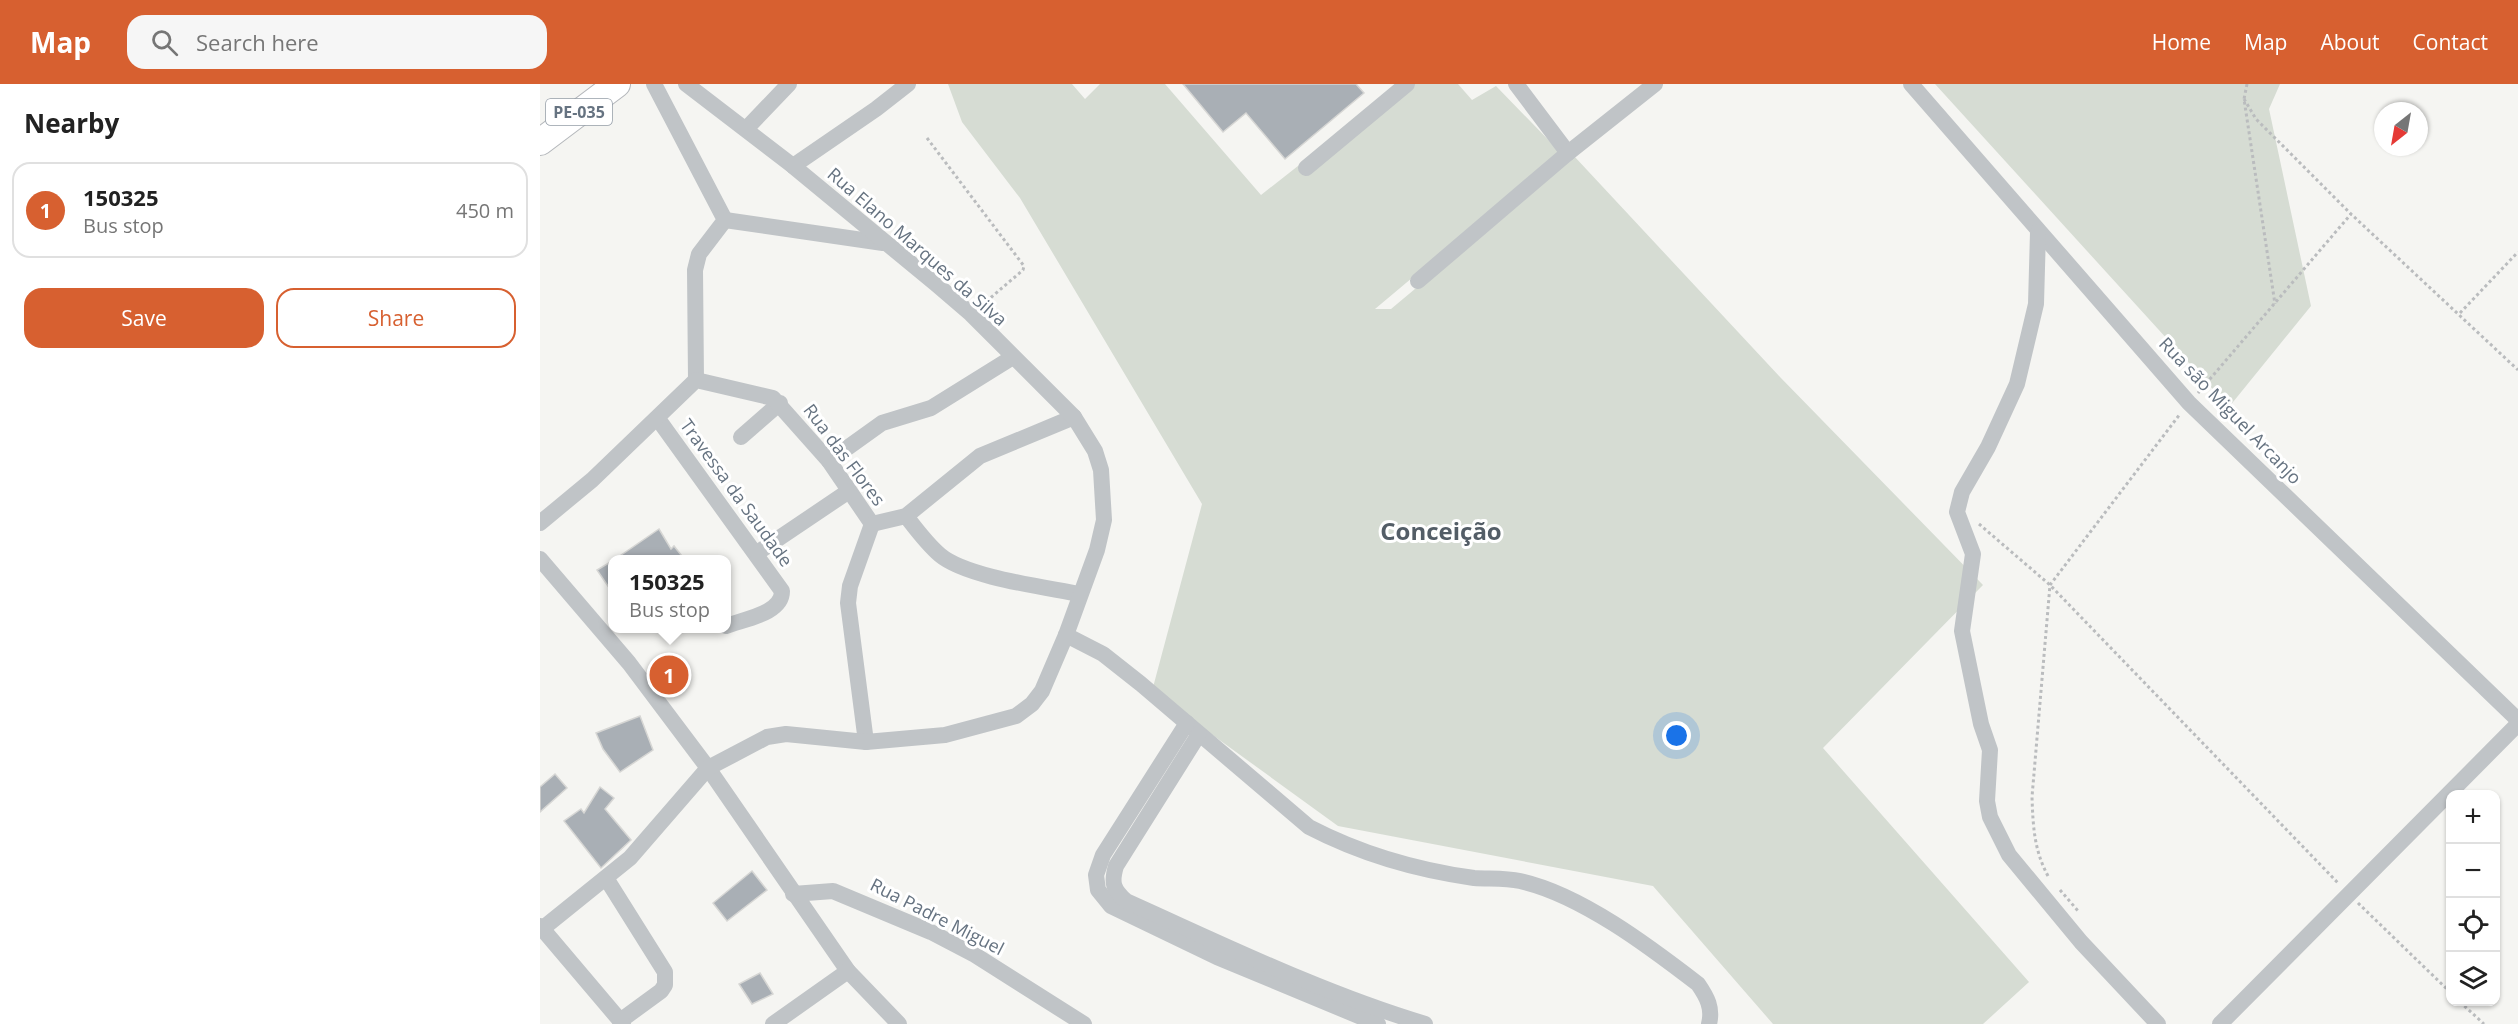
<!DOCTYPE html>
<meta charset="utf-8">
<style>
:root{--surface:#fff;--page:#f6f6f6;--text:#222;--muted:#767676;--line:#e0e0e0;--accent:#d76030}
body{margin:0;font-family:"Open Sans",sans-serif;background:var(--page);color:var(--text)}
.controls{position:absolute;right:18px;bottom:18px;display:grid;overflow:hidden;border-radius:12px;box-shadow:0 2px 4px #0004}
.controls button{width:54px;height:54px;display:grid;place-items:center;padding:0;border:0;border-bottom:2px solid var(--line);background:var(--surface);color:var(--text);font:30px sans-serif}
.compass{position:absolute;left:1834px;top:18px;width:54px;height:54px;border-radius:50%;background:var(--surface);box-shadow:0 2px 4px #0004;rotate:211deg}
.you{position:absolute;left:1137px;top:652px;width:21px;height:21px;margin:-15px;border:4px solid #fff;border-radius:50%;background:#1a73e8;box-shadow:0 0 0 9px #1a73e833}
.badge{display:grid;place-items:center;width:39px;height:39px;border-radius:50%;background:var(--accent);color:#fff;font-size:20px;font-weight:700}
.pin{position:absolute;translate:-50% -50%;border:3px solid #fff;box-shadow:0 2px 6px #0006}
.popup{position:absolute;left:68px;top:471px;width:123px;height:78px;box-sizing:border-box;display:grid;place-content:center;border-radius:12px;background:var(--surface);filter:drop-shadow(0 2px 4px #0005);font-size:20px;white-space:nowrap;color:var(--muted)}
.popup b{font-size:22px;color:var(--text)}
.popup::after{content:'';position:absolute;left:50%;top:100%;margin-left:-12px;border:12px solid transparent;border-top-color:var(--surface)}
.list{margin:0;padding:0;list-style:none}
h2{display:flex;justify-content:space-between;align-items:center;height:78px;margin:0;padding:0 24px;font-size:26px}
h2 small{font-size:20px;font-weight:400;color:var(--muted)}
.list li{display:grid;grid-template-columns:39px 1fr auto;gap:18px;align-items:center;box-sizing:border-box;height:96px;margin:0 12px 12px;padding:0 12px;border:2px solid var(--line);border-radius:18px}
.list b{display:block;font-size:22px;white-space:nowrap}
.list p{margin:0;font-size:20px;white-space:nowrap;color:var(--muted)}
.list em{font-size:20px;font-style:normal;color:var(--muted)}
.actions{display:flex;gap:12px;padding:18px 24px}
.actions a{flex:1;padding:14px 0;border:2px solid var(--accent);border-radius:18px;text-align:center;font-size:21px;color:var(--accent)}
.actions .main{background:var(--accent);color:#fff}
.icon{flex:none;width:33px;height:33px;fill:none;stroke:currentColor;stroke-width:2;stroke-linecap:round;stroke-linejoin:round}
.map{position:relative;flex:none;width:1978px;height:940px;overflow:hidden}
header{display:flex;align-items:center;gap:36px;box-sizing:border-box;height:84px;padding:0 30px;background:var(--accent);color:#fff}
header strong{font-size:28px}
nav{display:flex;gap:33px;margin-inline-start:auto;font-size:21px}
.search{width:420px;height:54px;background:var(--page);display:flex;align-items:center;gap:15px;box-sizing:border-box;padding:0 21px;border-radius:18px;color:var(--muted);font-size:22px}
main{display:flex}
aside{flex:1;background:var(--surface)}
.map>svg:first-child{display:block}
</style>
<header>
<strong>Map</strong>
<div class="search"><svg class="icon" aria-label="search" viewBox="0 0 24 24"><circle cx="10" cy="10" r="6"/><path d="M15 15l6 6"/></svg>Search here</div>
<nav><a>Home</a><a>Map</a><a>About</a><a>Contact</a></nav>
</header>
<main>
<aside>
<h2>Nearby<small></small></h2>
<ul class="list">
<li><span class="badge">1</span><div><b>150325</b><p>Bus stop</p></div><em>450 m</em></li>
</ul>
<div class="actions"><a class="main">Save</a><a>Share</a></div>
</aside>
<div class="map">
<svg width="1978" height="940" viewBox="0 0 1978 940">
<rect width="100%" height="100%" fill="#f5f5f2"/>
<!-- green -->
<g fill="#d6dcd3">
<polygon points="408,0 532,0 545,15 560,0 625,0 721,111 862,0 918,0 932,16 956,2 1021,69 835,225 851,225 1034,72 1240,293 1443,501 1283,664 1489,898 1443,940 1233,940 1113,802 798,742 612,607 662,420 480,114 422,38"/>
<polygon points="1395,0 1740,0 1729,25 1771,222 1689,323"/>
</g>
<!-- building -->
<g fill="#a9afb5" stroke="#d6d6d4" stroke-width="1.5">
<polygon points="643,0 816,0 824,9 745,75 706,29 683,48"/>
<polygon points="119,445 131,465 134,462 145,476 74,476"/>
<polygon points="72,477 72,508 57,486"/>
<polygon points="100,632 113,666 80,688 63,665 56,649"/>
<polygon points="15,690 27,704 0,728 0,703"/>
<polygon points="60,703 74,714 65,725 91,756 61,784 24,737 41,725 44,729"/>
<polygon points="212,787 227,806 187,837 173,819"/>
<polygon points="220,889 233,910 212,920 199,900"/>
</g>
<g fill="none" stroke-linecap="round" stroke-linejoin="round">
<!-- primary casing -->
<g stroke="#b4b7bb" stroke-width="28">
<polyline id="primary" points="0,58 77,0"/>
</g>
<!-- path -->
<g stroke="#babcbe" stroke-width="3" stroke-dasharray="3 3" stroke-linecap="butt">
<polyline points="1707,0 1704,15 1735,220"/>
<polyline points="1704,15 1716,35 1811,130 1978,286"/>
<polyline points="387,54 484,182 483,186 441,222"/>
<polyline points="1920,229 1978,168"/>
<polyline points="1658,309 1811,130"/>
<polyline points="1439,440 1510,501 1799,800"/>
<path d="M 1508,792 C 1494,766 1493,742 1492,713 L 1510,501 L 1640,330"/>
<polyline points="1520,806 1539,828"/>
<polyline points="1818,819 1910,908"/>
<polyline points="1920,918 1944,940"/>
</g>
<!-- minor -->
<g stroke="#c0c4c7" stroke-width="16">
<polyline points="114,0 185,136 159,170 155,186 156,296"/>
<polyline points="976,0 1028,69"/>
<polyline points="1371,0 1649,319 1978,636"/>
<polyline points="206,45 249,0"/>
<polyline points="253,82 336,25 368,0"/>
<polyline points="766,84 867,0"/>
<polyline points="185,136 343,159"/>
<polyline points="1498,148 1496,220 1477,300 1448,363 1422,408 1417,428 1433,470 1422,547 1441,640 1450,666 1447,717 1450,733 1469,771 1541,858 1618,940"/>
<polyline points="878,197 1028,69 1115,0"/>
<path d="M 118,335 L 242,507 C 242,530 204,535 186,542"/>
<polyline points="201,353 240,319"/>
<polyline points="289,377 342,339 391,324 473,273"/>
<path d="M 366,432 C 376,445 387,460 400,471 C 426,493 504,503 539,510"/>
<polyline points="0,439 52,396 156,296 233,314 289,377 332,440 310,502 308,519 326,658"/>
<polyline points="332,440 366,432 440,372 534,333"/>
<polyline points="217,469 309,407"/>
<polyline points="0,475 89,579 168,684 308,887 359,940"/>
<path d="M 526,551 L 563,570 L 601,600 L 769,743 C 821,770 876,786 934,794 C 949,795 966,794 980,797 C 1040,810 1110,863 1158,900 C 1167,913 1173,924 1169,940"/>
<polyline points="647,639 563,771 556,791 558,806 571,822 677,873 838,940"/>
<path d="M 659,650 L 576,782 C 571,799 573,805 586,817 C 684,861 782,909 885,940"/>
<polyline points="66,794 125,888 125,901 121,907 80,937"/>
<polyline points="253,810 293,807 391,848 435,871 544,940"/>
<polyline points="0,842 83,940"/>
<polyline points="2,845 90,774 168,684 227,653 246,650 326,658 405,651 476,632 492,620 502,607 526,551 557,466 564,436 561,386 555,367 534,333 431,230 396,200 253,82 146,0"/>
<polyline points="233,940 308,887"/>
<polyline points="1680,940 1978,640"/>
</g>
<!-- primary -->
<use href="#primary" stroke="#fff" stroke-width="26"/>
</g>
<g text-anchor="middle" stroke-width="6" stroke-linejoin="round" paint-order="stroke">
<!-- shield labels -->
<rect fill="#fff" stroke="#949da7" stroke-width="1.5" x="6" y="15" width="66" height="26" rx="4.5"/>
<g font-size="16" font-weight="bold" fill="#667381">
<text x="39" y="34">PE-035</text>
</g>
<!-- street labels -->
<g font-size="18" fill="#667381" stroke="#fff">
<text transform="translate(377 163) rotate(41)" y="6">Rua Elano Marques da Silva</text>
<text transform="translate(1690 327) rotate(46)" y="6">Rua são Miguel Arcanjo</text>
<text transform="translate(304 371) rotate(53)" y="6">Rua das Flores</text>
<text transform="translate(196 409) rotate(54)" y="6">Travessa da Saudade</text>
<text transform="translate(397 833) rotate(27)" y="6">Rua Padre Miguel</text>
</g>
<!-- district labels -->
<g font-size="24" font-weight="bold" fill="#535d66" stroke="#fff">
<text x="901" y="456">Conceição</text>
</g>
</g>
</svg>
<div class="controls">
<button>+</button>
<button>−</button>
<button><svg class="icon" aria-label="locate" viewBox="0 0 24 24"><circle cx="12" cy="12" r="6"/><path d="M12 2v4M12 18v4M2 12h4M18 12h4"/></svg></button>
<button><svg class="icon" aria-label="layers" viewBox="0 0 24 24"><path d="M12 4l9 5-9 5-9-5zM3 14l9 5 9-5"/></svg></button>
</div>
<svg class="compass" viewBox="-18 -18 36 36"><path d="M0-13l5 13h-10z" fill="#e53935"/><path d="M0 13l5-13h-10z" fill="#767676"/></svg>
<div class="you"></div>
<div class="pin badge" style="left:129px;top:591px">1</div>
<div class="popup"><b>150325</b>Bus stop</div>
</div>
</main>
